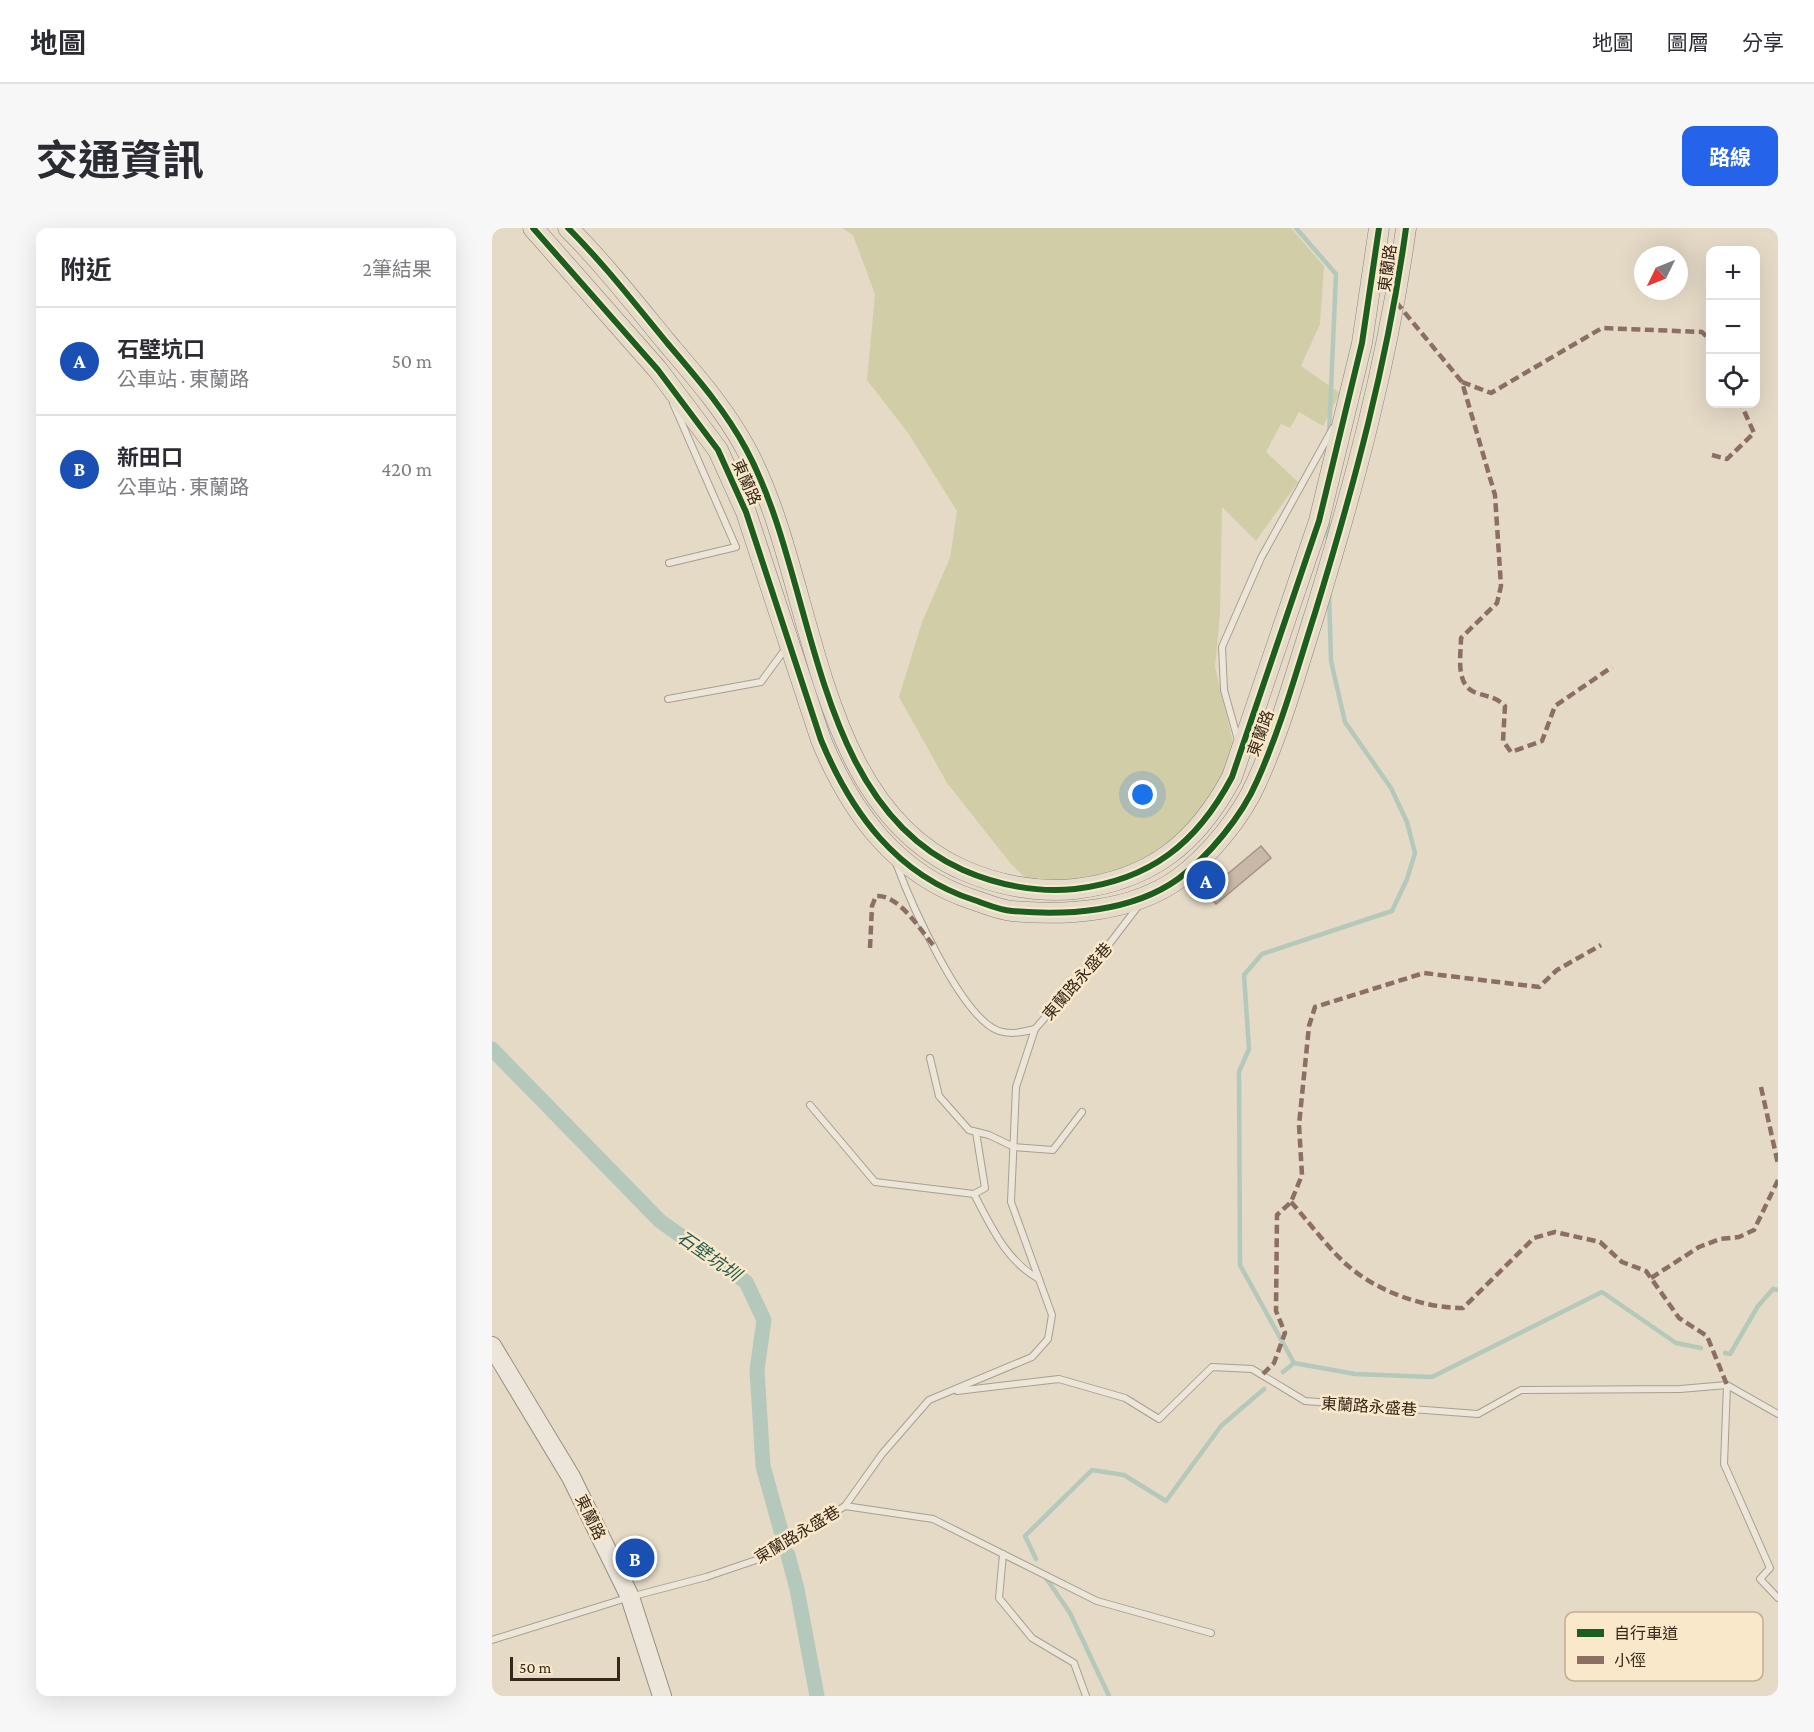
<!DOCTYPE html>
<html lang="zh-TW">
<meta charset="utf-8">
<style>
:root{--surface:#fff;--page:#f7f7f7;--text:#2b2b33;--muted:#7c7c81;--line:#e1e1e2;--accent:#2563eb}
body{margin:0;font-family:"Crimson Pro","Noto Sans TC",serif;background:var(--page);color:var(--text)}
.controls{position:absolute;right:18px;top:18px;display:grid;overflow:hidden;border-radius:12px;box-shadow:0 6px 24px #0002}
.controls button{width:54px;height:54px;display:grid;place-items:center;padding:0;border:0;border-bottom:2px solid var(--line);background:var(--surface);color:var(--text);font:30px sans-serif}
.compass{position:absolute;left:1142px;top:18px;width:54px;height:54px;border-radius:50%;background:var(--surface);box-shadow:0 6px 24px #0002;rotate:227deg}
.scale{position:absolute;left:18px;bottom:15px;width:110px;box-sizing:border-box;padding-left:6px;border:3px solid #372619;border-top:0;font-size:16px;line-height:21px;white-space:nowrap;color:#372619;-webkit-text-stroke:4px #f9e9ca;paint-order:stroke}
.you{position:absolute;left:651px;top:567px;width:21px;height:21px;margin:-15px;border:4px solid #fff;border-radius:50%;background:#1a73e8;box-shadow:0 0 0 9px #1a73e833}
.badge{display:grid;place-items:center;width:39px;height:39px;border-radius:50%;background:var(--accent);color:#fff;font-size:20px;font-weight:700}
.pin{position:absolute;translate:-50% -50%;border:3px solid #fff;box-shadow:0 2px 6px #0006}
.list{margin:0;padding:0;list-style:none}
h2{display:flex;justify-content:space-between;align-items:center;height:78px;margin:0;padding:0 24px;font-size:26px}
h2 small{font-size:20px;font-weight:400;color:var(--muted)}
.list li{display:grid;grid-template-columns:39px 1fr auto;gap:18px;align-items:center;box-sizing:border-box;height:108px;padding:0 24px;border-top:2px solid var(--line)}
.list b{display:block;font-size:22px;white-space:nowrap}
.list p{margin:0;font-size:20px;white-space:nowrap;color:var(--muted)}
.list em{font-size:20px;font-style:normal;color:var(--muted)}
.icon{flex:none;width:33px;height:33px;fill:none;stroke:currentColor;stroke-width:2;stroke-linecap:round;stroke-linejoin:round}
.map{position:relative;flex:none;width:1286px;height:1468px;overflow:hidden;border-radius:12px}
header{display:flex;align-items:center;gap:36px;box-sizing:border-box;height:84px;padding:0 30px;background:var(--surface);border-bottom:2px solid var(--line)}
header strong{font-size:28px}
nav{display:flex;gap:33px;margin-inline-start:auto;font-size:21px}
.intro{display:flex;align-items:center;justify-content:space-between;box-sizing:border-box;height:144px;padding:0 36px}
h1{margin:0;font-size:42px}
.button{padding:15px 27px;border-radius:12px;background:var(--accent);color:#fff;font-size:21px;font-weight:700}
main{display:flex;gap:36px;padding:0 36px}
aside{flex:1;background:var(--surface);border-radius:12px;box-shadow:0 6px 24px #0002}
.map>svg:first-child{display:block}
</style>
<header>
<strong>地圖</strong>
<nav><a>地圖</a><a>圖層</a><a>分享</a></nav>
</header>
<div class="intro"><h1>交通資訊</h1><a class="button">路線</a></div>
<main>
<aside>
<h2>附近<small>2筆結果</small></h2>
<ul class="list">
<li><span class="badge" style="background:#1a4fb4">A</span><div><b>石壁坑口</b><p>公車站 · 東蘭路</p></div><em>50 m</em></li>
<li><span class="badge" style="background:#1a4fb4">B</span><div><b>新田口</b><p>公車站 · 東蘭路</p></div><em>420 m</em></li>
</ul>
</aside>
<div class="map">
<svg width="1286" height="1468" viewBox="0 0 1286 1468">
<rect width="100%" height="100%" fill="#e5dac6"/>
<!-- cemetery -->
<polygon fill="#d1cea7" points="350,0 799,0 832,38 828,96 809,138 848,165 831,198 807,184 798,200 789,196 774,224 806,254 764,313 730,279 728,386 723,439 742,519 729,563 707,593 671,620 630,644 575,655 539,655 519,636 455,555 407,469 430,394 458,330 465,283 416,205 375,152 383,66 361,7"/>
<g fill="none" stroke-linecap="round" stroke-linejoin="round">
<!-- stream -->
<g stroke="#b4c9bb" stroke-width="4.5">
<polyline points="804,0 844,46 837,207"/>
<polyline points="836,293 836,312"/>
<polyline points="1233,1125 1238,1126 1266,1078 1281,1061 1286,1062"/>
<polyline points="802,1135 748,1037 747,844 757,821 752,747 770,726 900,683 915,651 923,625 915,594 899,560 853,494 839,433 837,365"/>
<polyline points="791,1144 802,1135 863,1146 940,1149 1110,1064 1184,1115 1209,1120"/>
<polyline points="544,1331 533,1308 600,1242 632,1247 674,1273 729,1198 772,1161"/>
<polyline points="552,1347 578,1385 617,1468"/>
</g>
<!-- canal -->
<g stroke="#b4c9bb" stroke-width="15">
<polyline points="0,821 168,993 254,1054 272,1092 265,1142 271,1238 289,1303"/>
<polyline points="296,1327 305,1361 325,1468"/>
</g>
</g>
<!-- building -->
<polygon fill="#c9b7a7" stroke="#a49586" stroke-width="1.5" points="769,618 779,630 724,676 714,664"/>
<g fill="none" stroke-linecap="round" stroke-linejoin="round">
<!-- lane casing -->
<g stroke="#a99f90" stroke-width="8">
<g id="lane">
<polyline points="177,335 244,319 181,175"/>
<polyline points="176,471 269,454 294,420"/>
<polyline points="746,512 732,462 730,419 769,330 841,200"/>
<path d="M 404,635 C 418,673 469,790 507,803 C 519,807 531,804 543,801"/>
<polyline points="438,830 447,868 477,902 497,907 522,919 561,922 590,884"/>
<polyline points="318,877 383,954 482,966"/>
<path d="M 484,904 L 493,960 L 482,966 C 499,998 514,1033 547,1051"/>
<polyline points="1235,1157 1232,1236 1278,1340 1268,1351 1286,1370"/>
<polyline points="465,1163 567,1151 633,1170 667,1191 720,1139 760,1141 813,1173 986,1186 1029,1162 1188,1161 1235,1157 1286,1186"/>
<polyline points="353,1278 441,1291 605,1373 719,1405"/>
<polyline points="511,1326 507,1370 540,1410 582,1435 594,1468"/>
<polyline points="0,1412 138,1369 214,1349 267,1331 353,1278 390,1226 437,1172 540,1129 556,1111 560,1087 519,974 524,859 543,801 618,715 647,677"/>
</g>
</g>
<!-- secondary casing -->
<g stroke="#998e80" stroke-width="20">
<polyline id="secondary" points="0,1118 79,1249 138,1369 170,1468"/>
</g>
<!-- primary casing -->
<g stroke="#8f8477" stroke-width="21">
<g id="primary">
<path d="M 41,0 L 166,142 L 226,222 L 254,284 L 329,512 C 359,584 404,647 482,672 C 494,676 507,682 520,683 C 574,688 640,684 686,651 C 717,628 750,588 765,553 C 789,500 805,441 823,385 C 862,258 896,132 914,0"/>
<path d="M 76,0 C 112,36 143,76 176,116 C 205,150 233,182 254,221 C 325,352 318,574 471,642 C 505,657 545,665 583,661 C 659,652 705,615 740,549 L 827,293 L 870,115 L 887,0"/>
</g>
</g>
<!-- lane -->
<use href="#lane" stroke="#ece5d9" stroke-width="6"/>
<!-- secondary -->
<use href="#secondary" stroke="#ece5d9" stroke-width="18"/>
<!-- primary -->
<use href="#primary" stroke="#e4dbca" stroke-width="20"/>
<!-- quiet -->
<g stroke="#8d6e63" stroke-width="4.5" stroke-dasharray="9 4.5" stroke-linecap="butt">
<path d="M 904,74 L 970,154 L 1003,267 L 1009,358 L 1005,375 L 969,410 C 969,427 963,455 982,464 C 995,469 1003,468 1013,478 L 1011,513 L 1019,524 L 1050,513 L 1063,478 L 1120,439"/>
<polyline points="970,154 999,165 1110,100 1210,104 1218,112"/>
<polyline points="1220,227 1235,231 1262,205 1249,176"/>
<path d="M 378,720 L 380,678 L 384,668 C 407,666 428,702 442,718"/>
<polyline points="1269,859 1286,936"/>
<path d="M 799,974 C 817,994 835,1019 855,1037 C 886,1064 932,1080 971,1080 L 1042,1010 L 1063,1004 L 1108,1014 L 1130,1034 L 1154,1043 L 1187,1090 L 1215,1108 L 1235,1157"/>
<polyline points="1159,1050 1207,1019 1228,1011 1247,1009 1262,1002 1286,952"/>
<polyline points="771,1146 782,1135 793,1105 784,1083 785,987 799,974 810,947 807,897 817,798 823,779 932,745 1047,759 1065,742 1109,717"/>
</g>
<!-- cycleway casing -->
<g stroke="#f9e9ca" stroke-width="10">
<g id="cycleway">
<path d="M 41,0 L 166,142 L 226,222 L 254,284 L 329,512 C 359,584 404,647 482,672 C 494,676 507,682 520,683 C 574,688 640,684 686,651 C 717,628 750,588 765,553 C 789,500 805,441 823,385 C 862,258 896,132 914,0"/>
<path d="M 76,0 C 112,36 143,76 176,116 C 205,150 233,182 254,221 C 325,352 318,574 471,642 C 505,657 545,665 583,661 C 659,652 705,615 740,549 L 827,293 L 870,115 L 887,0"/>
</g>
</g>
<!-- cycleway -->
<use href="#cycleway" stroke="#1b5e20" stroke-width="6"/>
</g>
<g text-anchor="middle" stroke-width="5" stroke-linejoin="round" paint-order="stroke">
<!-- street labels -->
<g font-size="16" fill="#372619" stroke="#f9e9ca">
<text transform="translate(895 40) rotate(-82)" y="6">東蘭路</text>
<text transform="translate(255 254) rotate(66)" y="6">東蘭路</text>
<text transform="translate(768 505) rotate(-70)" y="6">東蘭路</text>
<text transform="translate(585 753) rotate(-49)" y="6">東蘭路永盛巷</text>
<text transform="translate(877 1178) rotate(4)" y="6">東蘭路永盛巷</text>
<text transform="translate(99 1289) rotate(64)" y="6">東蘭路</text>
<text transform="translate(305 1306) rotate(-31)" y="6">東蘭路永盛巷</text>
</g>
<!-- water labels -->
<g font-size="18" font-style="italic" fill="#275953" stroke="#f9e9ca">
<text transform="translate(217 1028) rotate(35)" y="6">石壁坑圳</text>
</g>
</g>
<!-- legend -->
<rect x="1073" y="1384" width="198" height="69" rx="9" fill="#f9e9ca" stroke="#bfae95" stroke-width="1.5"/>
<rect x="1085" y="1401" width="27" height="8" fill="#1b5e20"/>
<rect x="1085" y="1428" width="27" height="8" fill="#8d6e63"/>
<g font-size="16" fill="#372619">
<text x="1122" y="1411">自行車道</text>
<text x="1122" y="1438">小徑</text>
</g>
</svg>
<div class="controls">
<button>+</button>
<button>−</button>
<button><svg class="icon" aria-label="locate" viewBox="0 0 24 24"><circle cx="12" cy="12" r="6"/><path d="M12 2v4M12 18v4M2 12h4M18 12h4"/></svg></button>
</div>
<svg class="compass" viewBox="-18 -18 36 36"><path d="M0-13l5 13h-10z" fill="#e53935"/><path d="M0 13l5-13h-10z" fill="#7c7c81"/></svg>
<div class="scale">50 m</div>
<div class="you"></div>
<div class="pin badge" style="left:714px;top:652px;background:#1a4fb4">A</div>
<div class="pin badge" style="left:143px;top:1330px;background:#1a4fb4">B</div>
</div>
</main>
